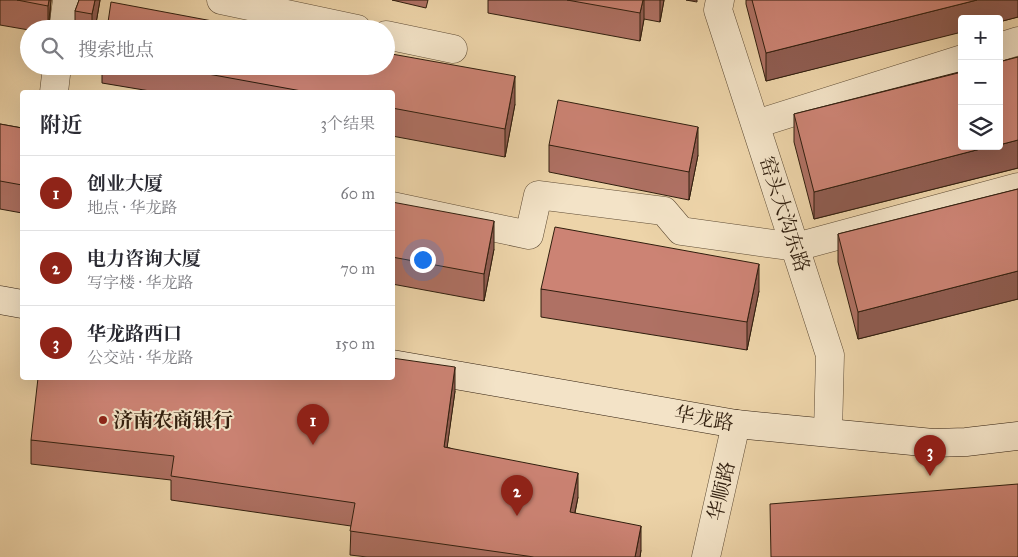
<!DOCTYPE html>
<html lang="zh">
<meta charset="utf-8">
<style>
:root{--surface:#fff;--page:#f7f7f7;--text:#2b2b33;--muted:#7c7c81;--line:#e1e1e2;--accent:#8f2418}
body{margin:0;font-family:"IM FELL Great Primer","Noto Serif SC",serif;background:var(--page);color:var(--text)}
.controls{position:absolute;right:15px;top:15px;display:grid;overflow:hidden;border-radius:5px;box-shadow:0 5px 20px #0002}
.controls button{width:45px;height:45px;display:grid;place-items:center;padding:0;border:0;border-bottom:1px solid var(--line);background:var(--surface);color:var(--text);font:25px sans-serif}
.you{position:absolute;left:422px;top:259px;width:18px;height:18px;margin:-12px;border:4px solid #fff;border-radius:50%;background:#1a73e8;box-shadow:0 0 0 8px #1a73e833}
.badge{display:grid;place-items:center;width:32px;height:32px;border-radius:50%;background:var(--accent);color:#fff;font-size:16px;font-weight:700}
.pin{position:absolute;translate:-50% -41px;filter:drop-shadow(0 1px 2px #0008)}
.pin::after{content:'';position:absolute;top:26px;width:18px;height:15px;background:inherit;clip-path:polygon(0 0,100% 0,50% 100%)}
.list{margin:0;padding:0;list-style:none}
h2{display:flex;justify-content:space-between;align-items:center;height:65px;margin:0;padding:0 20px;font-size:21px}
h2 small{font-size:16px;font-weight:400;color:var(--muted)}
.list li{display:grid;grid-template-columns:32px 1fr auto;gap:15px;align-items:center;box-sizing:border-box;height:75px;padding:0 20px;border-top:1px solid var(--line)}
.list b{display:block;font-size:19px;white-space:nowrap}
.list p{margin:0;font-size:16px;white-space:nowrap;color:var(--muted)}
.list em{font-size:16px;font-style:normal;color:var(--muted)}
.icon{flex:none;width:28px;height:28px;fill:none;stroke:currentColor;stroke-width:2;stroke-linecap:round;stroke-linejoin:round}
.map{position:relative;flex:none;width:1018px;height:557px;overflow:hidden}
.search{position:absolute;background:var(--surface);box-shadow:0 5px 20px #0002;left:20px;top:20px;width:375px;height:55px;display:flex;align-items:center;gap:12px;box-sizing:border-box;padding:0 18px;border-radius:28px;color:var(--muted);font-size:19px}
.panel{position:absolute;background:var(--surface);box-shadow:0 5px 20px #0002;left:20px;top:90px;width:375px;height:290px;border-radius:5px}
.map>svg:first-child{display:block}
</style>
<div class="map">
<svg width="1018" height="557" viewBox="0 0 1018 557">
<rect width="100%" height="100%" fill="#edd4a9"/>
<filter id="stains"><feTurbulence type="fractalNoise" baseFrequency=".004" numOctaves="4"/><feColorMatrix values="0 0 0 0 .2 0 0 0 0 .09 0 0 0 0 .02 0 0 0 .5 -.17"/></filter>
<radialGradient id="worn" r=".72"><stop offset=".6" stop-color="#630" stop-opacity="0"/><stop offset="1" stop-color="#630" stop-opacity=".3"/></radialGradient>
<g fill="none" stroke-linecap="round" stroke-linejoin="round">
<!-- street casing -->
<g stroke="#5f4c35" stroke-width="29">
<g id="street">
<polyline points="221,0 357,29"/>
<polyline points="720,0 718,10 830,355 828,432"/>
<polyline points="63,29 67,0"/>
<polyline points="386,35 453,49"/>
<polyline points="999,47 1018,41"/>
<polyline points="54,92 57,66"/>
<polyline points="756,124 962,59"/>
<polyline points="392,206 529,235 538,195 664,211 681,231 796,247 1018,187"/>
<polyline points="706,557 736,424"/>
</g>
</g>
<!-- secondary casing -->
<g stroke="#301e0e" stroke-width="29">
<g id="secondary">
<polyline points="0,300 22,304"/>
<polyline points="392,364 736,424 933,443 966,442 1018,436"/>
</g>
</g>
<!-- street -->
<use href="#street" stroke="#f3e3c7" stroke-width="28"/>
<!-- secondary -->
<use href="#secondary" stroke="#f3e3c7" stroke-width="28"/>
</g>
<!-- wall -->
<g fill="#af7164" stroke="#301e0e">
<polygon points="0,0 51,0 49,29 29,29 29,30 0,25"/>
<polygon points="79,0 100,0 95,29 75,29 75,11 78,3"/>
<polygon points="392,0 428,0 426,8"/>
<polygon points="488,0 664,0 660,22 644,19 640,41 488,13"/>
<polygon points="686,0 697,0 697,2"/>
<polygon points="746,0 1018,0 1018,17 766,81 746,4"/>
<polygon points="1018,57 1018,168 814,219 794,142 794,114"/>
<polygon points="102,66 386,66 515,104 505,157 392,136 392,92 156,92 102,83"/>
<polygon points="0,124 22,128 22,213 0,209"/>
<polygon points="549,145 698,155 689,200 549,172"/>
<polygon points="1018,189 1018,299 858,339 838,262 838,234"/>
<polygon points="392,202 494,249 484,301 392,284"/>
<polygon points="541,289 759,291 747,350 541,317"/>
<polygon points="455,391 447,447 578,497 575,513 641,550 640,557 367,557 350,555 351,526 171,500 171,480 31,464 31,440"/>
</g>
<!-- shaded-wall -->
<g fill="#8f5c51" stroke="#301e0e">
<polygon points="49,0 51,0 48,29 48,6"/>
<polygon points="95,0 100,0 95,29 92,29 92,14"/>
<polygon points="643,0 644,0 644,19 640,41 640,13"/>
<polygon points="660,0 664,0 660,22"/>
<polygon points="977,0 1018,0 1018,17 999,22 999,19 962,19 962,32 766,81 766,53"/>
<polygon points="515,76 515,104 505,157 505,129"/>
<polygon points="698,127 698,155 689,200 689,172"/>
<polygon points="1018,140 1018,168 814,219 814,192 992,146 999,146 999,145"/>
<polygon points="494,221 494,249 484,301 484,274"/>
<polygon points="759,264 759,291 747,350 747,322"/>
<polygon points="1018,271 1018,299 858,339 858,312"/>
<polygon points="455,367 455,391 444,470 444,447"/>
<polygon points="578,473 578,497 570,536 570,512"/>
<polygon points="641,526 641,550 640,557 635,557"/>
</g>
<!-- building -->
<g fill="#cc8374" stroke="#301e0e">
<polygon points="17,0 49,0 48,6"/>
<polygon points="79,0 95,0 92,14 75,11 78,3"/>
<polygon points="567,0 643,0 640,13"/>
<polygon points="752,0 977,0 766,53"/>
<polygon points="111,2 255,29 107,29"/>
<polygon points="386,53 515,76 505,129 392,108 392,92 307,92 164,66 386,66"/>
<polygon points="1018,57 1018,140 999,145 999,62"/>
<polygon points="962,72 962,146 992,146 814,192 794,114"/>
<polygon points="558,100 698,127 689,172 549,145"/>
<polygon points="0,124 22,128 22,185 0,181"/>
<polygon points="1018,189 1018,271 858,312 838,234"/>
<polygon points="392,202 494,221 484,274 392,257"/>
<polygon points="555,227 759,264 747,322 541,289"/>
<polygon points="392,358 455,367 444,447 578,473 570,512 641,526 635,557 534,557 350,531 355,503 171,476 174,456 31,440 38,378 392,378"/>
<polygon points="1018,484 1018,557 771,557 770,504"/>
</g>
<!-- markers -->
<circle fill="#8f2418" stroke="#f3e3c7" stroke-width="2" cx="103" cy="420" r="5"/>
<g text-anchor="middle" stroke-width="4" stroke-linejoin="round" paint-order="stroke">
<!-- street labels -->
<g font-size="20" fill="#301e0e" stroke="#f3e3c7">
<text transform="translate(785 214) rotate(72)" y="7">窑头大沟东路</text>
<text transform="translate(704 418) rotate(10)" y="7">华龙路</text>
<text transform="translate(721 491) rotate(-77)" y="7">华顺路</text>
</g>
<!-- poi labels -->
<g font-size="20" font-weight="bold" fill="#301e0e" stroke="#f3e3c7" text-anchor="start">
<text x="113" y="427">济南农商银行</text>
</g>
</g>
<rect width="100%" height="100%" filter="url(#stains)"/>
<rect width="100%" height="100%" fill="url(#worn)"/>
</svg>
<div class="controls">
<button>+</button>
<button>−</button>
<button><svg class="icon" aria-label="layers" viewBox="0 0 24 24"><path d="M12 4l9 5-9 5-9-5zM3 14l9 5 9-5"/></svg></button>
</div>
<div class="you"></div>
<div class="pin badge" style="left:313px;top:445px">1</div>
<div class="pin badge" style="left:517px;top:516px">2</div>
<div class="pin badge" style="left:930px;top:476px">3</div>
<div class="search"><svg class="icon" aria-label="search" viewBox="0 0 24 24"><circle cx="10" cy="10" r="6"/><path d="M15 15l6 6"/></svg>搜索地点</div>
<section class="panel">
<h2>附近<small>3个结果</small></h2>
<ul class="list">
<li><span class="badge">1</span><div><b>创业大厦</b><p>地点 · 华龙路</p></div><em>60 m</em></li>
<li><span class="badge">2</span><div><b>电力咨询大厦</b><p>写字楼 · 华龙路</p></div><em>70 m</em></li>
<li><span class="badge">3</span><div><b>华龙路西口</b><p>公交站 · 华龙路</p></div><em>150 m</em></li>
</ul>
</section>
</div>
